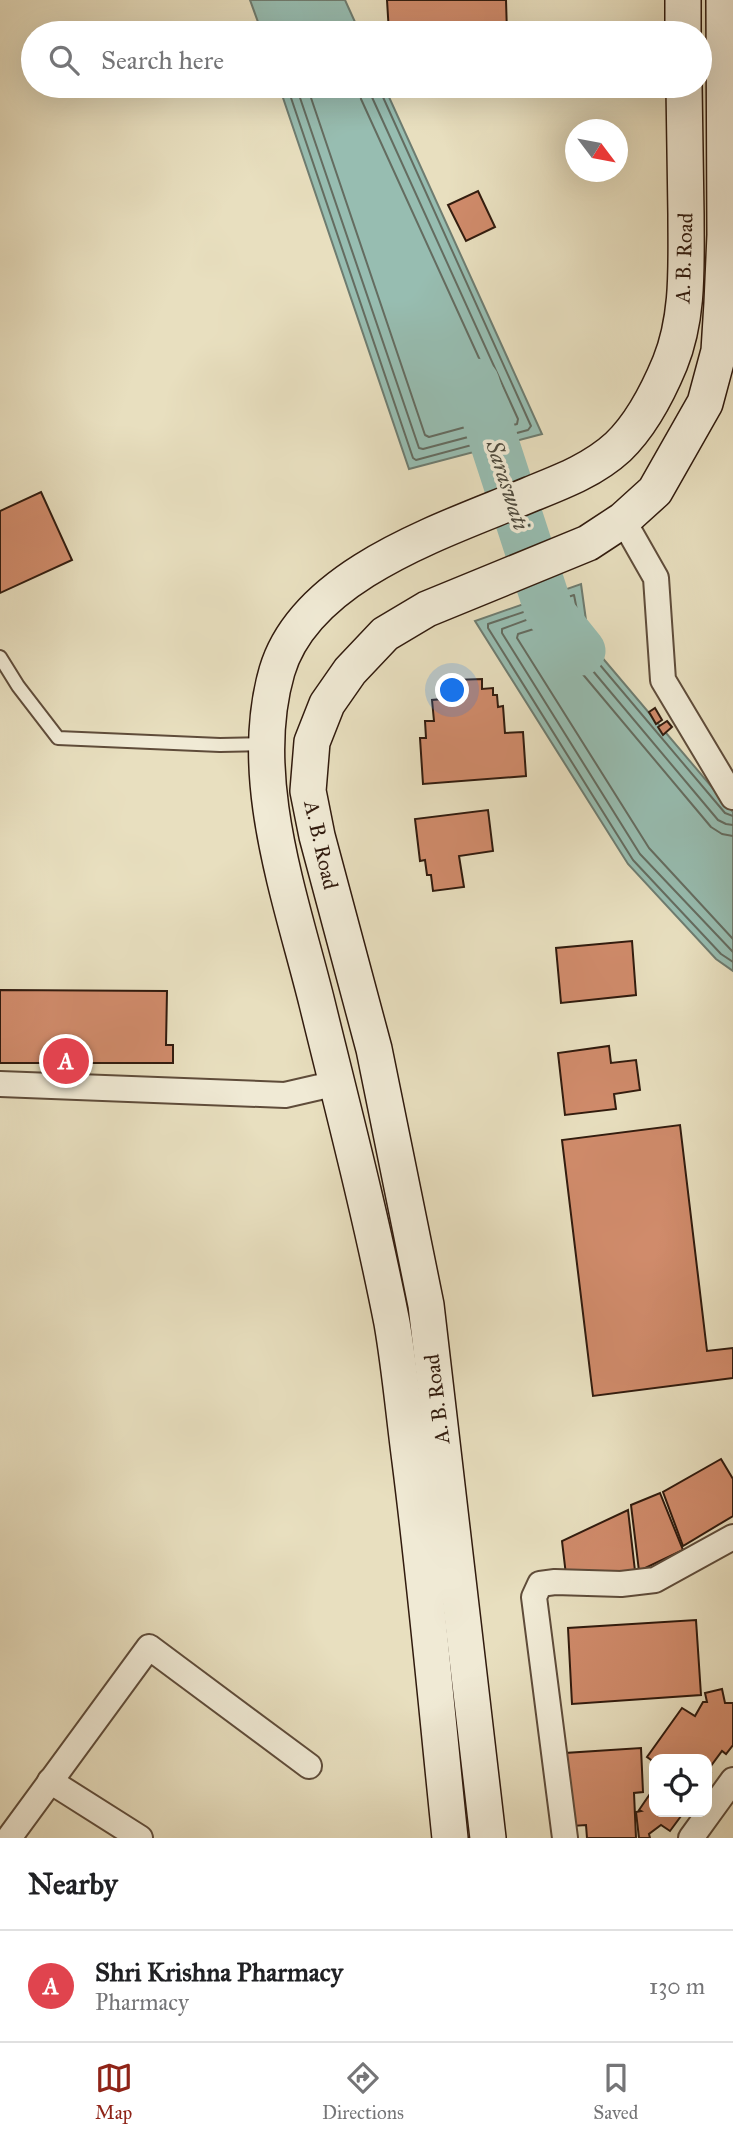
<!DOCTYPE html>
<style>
:root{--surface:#fff;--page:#f6f6f6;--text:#202124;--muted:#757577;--line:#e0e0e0;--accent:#8f2418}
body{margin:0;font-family:"IM FELL Great Primer",serif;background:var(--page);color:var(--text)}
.controls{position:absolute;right:21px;bottom:21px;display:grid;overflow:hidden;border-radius:14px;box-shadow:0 7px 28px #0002}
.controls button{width:63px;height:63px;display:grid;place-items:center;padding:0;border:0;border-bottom:2px solid var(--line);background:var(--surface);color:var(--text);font:35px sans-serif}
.compass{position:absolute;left:565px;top:119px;width:63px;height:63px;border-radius:50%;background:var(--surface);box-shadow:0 7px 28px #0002;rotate:122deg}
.you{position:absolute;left:453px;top:691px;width:24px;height:24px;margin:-18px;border:5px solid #fff;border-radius:50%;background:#1a73e8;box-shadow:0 0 0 10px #1a73e833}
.badge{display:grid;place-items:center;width:46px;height:46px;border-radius:50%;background:var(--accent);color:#fff;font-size:23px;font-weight:700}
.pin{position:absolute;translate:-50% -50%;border:4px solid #fff;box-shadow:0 2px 7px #0006}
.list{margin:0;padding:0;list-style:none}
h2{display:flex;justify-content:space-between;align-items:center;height:91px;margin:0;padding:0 28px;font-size:30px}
h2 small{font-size:23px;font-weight:400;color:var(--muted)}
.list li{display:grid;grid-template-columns:46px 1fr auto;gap:21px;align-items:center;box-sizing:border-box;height:112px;padding:0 28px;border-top:2px solid var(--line)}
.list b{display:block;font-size:26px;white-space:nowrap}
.list p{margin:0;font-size:23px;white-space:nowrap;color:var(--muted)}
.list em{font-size:23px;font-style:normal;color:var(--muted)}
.icon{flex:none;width:38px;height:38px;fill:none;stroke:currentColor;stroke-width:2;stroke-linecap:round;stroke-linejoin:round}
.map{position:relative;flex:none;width:733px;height:1838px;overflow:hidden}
.search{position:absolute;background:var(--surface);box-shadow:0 7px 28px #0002;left:21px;right:21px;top:21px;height:77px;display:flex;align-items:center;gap:18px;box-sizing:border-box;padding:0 24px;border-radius:38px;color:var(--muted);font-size:26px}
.sheet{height:203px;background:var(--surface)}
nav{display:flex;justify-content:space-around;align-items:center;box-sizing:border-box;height:98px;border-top:2px solid var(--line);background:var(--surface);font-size:19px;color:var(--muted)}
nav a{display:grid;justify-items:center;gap:4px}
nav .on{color:var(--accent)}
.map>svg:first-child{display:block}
</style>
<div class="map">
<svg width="733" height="1838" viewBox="0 0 733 1838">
<rect width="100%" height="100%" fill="#e8dfbf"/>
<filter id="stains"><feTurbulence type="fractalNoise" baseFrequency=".00286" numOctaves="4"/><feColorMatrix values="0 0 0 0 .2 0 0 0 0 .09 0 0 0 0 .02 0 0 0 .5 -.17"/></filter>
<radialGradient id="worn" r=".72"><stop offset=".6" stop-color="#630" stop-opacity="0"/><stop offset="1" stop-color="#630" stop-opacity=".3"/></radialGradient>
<!-- water -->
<g fill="#97bdb1" stroke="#6e7c70" stroke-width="2">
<polygon points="250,0 345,0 360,33 262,33"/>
<polygon points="279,86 384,86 542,434 409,469"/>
<polygon points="581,584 589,642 733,812 733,971 716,959 628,864 475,621"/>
</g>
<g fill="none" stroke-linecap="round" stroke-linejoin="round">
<!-- shore -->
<g stroke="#646c60" stroke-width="2">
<polyline points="287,86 413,458 416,460 528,430 531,426 378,86"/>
<polyline points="296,86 419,448 423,449 517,424 518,419 371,95 369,86"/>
<polyline points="307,86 425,435 429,437 502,417 504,413 361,99 359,86"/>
<polyline points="733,816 725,813 584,646 574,595 488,624 488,628 633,860 721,954 733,962"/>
<polyline points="733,825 726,824 718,820 577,652 568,607 564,606 502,629 502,633 640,854 733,952"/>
<polyline points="733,836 722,834 711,827 570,659 564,649 559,621 518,634 517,638 649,848 733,939"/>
</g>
<!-- river -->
<polyline stroke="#97bdb1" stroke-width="49" points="475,383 549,611 581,651"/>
</g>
<!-- building -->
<g fill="#d08b6b" stroke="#311b0e" stroke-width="2">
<polygon points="387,0 506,0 507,33 389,33"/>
<polygon points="391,86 445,86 391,89"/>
<polygon points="478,191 495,227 466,241 448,205"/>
<polygon points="41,492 72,560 0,593 0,511"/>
<polygon points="482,679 482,689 493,688 493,695 497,695 498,707 503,706 505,733 523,732 526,776 423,784 420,738 426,738 425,721 434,721 432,700 442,699 441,692 455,691 454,680"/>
<polygon points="655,708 662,720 656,724 649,712"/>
<polygon points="667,721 672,727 663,735 658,727"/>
<polygon points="488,810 493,851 459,856 464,887 433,891 431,875 427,875 425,860 420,861 415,819"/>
<polygon points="632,941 636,995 561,1003 556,948"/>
<polygon points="0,990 167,991 166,1045 173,1045 173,1063 0,1063"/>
<polygon points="609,1046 611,1063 636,1060 640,1090 614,1094 616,1109 565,1115 558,1053"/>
<polygon points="680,1125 707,1351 733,1348 733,1378 593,1396 562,1140"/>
<polygon points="721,1459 733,1479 733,1516 683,1546 663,1492"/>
<polygon points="660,1493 683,1550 639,1571 631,1505"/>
<polygon points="628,1510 635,1571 566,1575 562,1541"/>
<polygon points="696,1620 701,1695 572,1704 568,1628"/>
<polygon points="722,1689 725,1703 733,1703 733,1745 726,1754 722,1751 708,1770 711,1773 707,1780 707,1759 654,1759 654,1762 647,1757 682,1708 695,1716 703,1702 707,1702 705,1693"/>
<polygon points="641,1748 643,1792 634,1793 636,1838 587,1838 586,1825 572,1826 565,1753"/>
<polygon points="654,1788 654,1812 684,1812 670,1831 661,1825 649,1834 650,1838 639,1838 636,1812 641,1811 639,1810"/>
</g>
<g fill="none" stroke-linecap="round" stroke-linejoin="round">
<!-- lane casing -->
<g stroke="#5f4c3a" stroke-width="16">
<polyline id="lane" points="0,657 18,686 58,738 220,745 266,744"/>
</g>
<!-- street casing -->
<g stroke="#5f4c3a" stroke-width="28">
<g id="street">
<polyline points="623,520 656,578 663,680 733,797"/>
<polyline points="0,1084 285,1095 337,1083"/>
<polyline points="50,1781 140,1838"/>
<polyline points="9,1838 149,1647 309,1766"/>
<polyline points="565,1838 534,1597 540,1584 555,1582 621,1584 655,1580 733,1537"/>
<polyline points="691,1838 733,1780"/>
</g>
</g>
<!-- secondary casing -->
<g stroke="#311b0e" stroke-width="38">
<g id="secondary">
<polyline points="683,0 683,33"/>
<path d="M 450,1838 C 437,1712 426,1587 410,1461 C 404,1416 400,1369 392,1323 C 371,1216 343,1109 317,1003 C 291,898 246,777 277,671 C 306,573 446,530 531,494 C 561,482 593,470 618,447 C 641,425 658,392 670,363 C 689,316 686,265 686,215 C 685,172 685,129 684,86"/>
<polyline points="488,1838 426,1305 374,1049 317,836 308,791 312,742 327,704 350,671 385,634 427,609 588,543 623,520 655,491 705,403 719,351 722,303 725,235 724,0"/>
</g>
</g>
<!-- lane -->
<use href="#lane" stroke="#f0ead5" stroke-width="12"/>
<!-- street -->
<use href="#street" stroke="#f0ead5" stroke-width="24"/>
<!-- secondary -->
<use href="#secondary" stroke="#f0ead5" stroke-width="35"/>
</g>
<g text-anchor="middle" stroke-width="7" stroke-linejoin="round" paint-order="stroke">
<!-- street labels -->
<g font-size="21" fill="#311b0e" stroke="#f0ead5">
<text transform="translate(684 258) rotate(-88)" y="7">A. B. Road</text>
<text transform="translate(321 845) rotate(77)" y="7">A. B. Road</text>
<text transform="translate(437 1399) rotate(-97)" y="7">A. B. Road</text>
</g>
<!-- water labels -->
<g font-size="23" font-style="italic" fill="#504c3f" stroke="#f0ead5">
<text transform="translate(508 485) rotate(72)" y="8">Saraswati</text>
</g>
</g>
<rect width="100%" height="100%" filter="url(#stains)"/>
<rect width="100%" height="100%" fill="url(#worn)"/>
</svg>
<div class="controls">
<button><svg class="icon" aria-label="locate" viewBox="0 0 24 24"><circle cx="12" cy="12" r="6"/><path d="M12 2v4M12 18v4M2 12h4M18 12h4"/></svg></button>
</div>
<svg class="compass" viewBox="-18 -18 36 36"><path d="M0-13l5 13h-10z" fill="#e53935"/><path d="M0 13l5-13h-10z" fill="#757577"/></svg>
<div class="you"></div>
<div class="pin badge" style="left:66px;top:1061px;background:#e0444e">A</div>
<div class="search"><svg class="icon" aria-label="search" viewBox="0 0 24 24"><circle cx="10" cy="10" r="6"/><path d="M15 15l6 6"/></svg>Search here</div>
</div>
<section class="sheet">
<h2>Nearby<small></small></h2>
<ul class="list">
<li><span class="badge" style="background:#e0444e">A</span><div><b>Shri Krishna Pharmacy</b><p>Pharmacy</p></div><em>130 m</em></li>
</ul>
</section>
<nav>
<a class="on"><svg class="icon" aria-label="map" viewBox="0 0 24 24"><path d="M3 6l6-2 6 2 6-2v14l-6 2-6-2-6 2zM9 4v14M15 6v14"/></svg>Map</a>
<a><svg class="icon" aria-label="directions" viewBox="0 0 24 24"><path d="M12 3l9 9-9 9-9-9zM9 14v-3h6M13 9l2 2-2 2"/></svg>Directions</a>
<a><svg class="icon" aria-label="saved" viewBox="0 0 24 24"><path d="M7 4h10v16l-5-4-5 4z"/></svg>Saved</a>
</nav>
